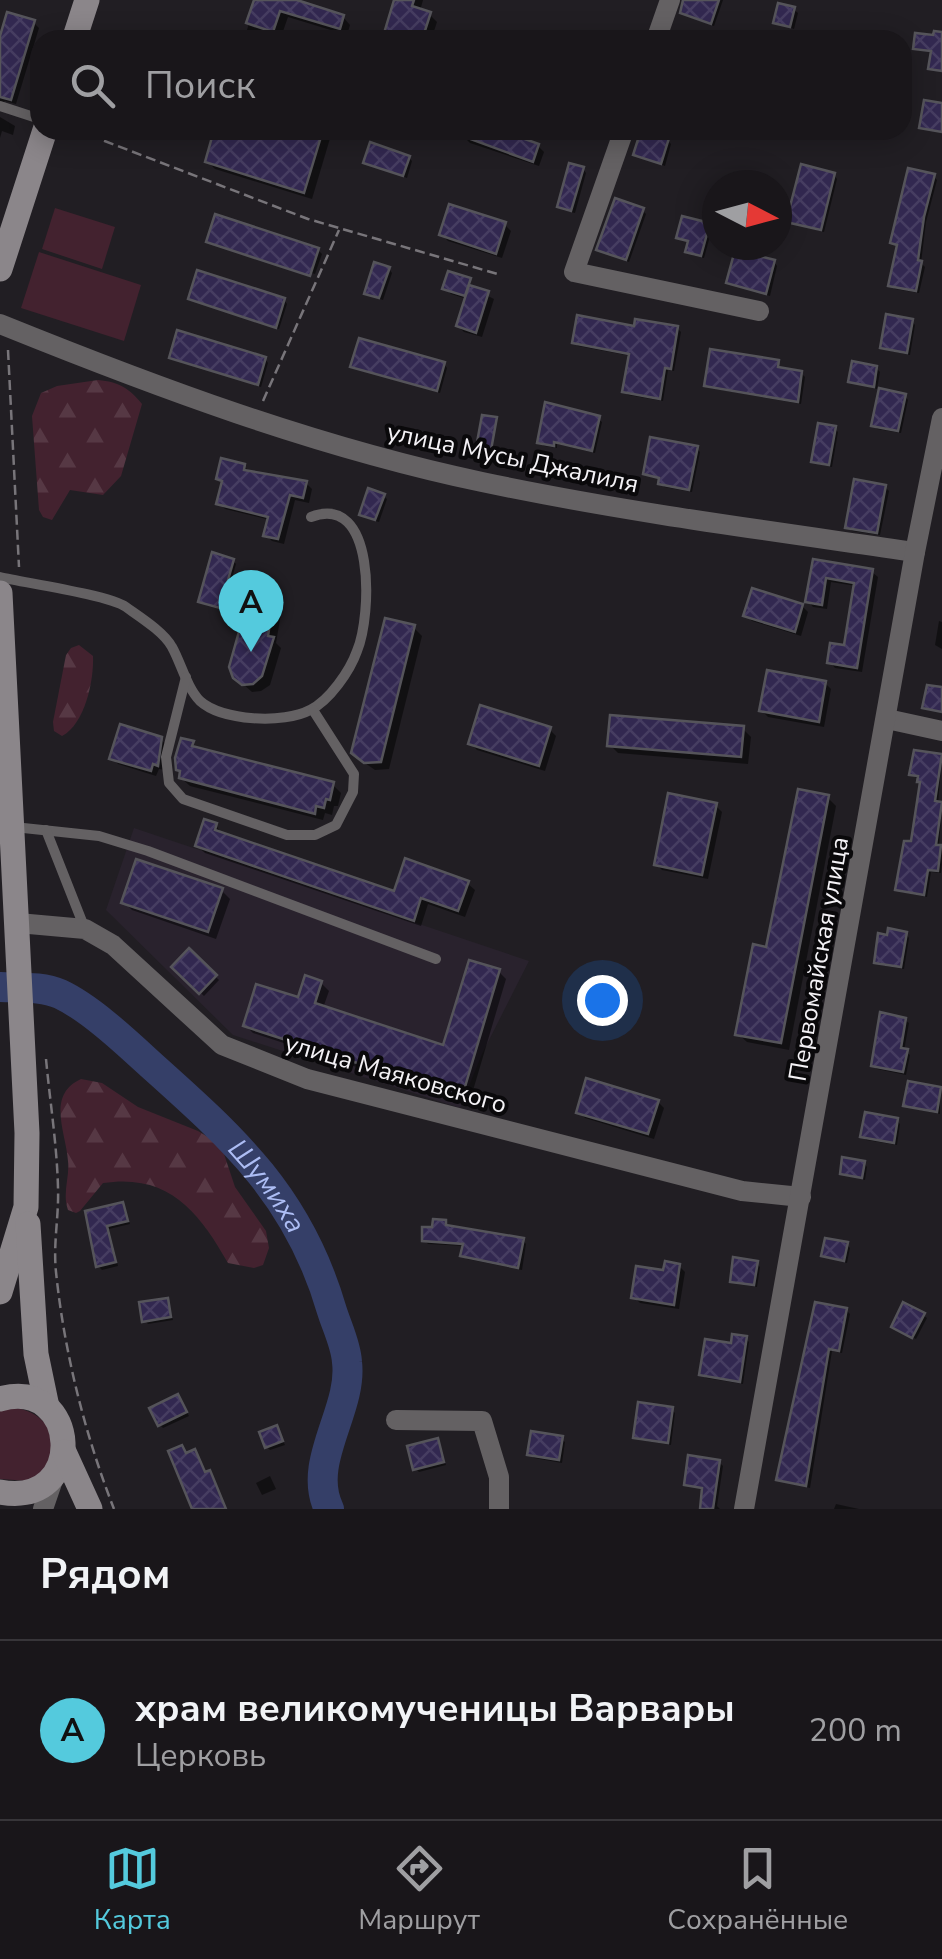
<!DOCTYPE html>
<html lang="ru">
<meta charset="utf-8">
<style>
:root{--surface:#19161a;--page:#221f23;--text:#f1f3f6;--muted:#9f9fa2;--line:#373539;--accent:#54cadd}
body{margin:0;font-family:"Nunito Sans",sans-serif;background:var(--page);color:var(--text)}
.compass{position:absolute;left:702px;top:170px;width:90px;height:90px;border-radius:50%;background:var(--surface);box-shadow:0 5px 25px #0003;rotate:96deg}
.you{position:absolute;left:602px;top:1000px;width:35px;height:35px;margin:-25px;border:8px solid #fff;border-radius:50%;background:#1a73e8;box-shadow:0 0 0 15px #1a73e833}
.badge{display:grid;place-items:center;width:65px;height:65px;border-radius:50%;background:var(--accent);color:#111;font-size:32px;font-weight:700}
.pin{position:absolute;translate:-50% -82px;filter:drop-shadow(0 2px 5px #0008)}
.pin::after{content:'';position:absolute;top:52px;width:35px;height:30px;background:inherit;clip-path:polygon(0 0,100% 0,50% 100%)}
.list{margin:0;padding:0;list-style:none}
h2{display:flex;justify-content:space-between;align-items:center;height:130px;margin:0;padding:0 40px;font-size:42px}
h2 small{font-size:32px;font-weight:400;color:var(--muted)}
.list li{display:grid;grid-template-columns:65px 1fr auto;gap:30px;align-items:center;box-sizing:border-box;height:180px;padding:0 40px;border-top:2px solid var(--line)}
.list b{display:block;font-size:38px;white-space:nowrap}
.list p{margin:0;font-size:32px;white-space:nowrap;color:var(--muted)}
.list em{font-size:32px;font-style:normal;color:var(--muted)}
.icon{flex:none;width:55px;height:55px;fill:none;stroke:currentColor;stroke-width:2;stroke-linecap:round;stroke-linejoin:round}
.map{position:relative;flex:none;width:942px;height:1509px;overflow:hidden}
.search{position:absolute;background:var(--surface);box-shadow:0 5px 25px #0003;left:30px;right:30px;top:30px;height:110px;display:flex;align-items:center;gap:25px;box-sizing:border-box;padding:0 35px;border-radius:30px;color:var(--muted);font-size:38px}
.sheet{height:310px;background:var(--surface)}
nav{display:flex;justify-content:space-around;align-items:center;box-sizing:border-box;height:140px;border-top:2px solid var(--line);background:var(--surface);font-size:28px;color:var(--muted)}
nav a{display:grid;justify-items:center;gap:5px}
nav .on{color:var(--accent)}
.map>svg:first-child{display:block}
</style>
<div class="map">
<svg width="942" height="1509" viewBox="0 0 942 1509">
<defs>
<pattern id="forest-firs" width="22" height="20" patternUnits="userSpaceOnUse" patternTransform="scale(2.5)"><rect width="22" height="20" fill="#43222f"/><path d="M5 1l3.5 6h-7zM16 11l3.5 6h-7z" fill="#563844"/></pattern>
<pattern id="building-cross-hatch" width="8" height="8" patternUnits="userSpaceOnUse" patternTransform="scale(2.5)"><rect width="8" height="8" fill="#322850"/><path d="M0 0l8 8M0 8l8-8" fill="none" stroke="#463d61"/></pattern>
</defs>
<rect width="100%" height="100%" fill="#211e23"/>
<!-- built -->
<polygon fill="#29222d" points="134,828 529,961 482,1054 460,1108 233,1035 106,910"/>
<!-- grass -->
<g fill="#43222f">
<polygon points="55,208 115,227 102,269 42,249"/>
<polygon points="39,252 141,285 124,341 21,308"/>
<path d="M 10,1408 C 38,1407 66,1435 49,1465 C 45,1471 35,1477 29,1481 L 0,1479 L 0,1411 Z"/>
</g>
<!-- forest -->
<g fill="url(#forest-firs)">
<path d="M 98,380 C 119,382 129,388 142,404 L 121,476 L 103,495 L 70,490 L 52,520 L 43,517 L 39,510 L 32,416 L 41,393 L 57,386 Z"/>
<path d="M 79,645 L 93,656 C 94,680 85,724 62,736 L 54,731 L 53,722 L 66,655 L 71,648 Z"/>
<path d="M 81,1079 L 102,1083 L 138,1107 L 198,1131 L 213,1140 L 224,1154 L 235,1187 L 266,1231 L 269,1248 L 263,1265 L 254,1268 L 228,1263 C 199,1212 169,1173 103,1183 L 80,1211 L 76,1213 L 68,1210 C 62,1193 70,1177 68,1161 C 66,1132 46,1095 81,1079 Z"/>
</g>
<!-- shadow -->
<g fill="#0007">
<polygon points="256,0 289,0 343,17 350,25 347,35 288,17 280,40 244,40"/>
<polygon points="397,0 423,0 420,11 429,14 437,22 431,40 385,40"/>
<polygon points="687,0 723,0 714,26 687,16 683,12"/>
<polygon points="794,10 798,13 794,29 776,22"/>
<polygon points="34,23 39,28 16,104 5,101 0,105 0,41"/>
<polygon points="0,117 15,126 13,135 2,131 0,138"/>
<polygon points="217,130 326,130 331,135 312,199 215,169 208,162"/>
<polygon points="467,130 492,130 538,146 544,152 539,166 470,143 464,137"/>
<polygon points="668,141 671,144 665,166 636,154"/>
<polygon points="409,158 412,161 407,178 366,162"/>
<polygon points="583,169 586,173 575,213 563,210 559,206"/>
<polygon points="834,175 837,179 824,232 793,224 789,221"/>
<polygon points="933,176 937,180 926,222 921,263 925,267 919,293 895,289 891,285 899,247 892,243"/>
<polygon points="643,211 646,214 629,262 599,249"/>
<polygon points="505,225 511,231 502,258 448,241 442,235"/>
<polygon points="708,225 712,229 704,258 692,255 688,252 690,242 679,237"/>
<polygon points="210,240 318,250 322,254 315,274"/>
<polygon points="774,262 777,266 770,296 729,283"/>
<polygon points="389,269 392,273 383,300 371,296 367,293"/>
<polygon points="469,281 474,289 494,299 482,337 464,332 458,326 467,299 451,294 445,288"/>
<polygon points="190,299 284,300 287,304 279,329"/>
<polygon points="912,321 915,325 910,355 886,350 882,347"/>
<polygon points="636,328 677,328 681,332 674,371 668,370 663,401 628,395 625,392 631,356 578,346 574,342"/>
<polygon points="171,357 265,359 268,363 261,387"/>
<polygon points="778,362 781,370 801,373 805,377 801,404 710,388 707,385"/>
<polygon points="444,364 447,368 440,393 353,366"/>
<polygon points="876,368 880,372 877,389 850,381"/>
<polygon points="905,396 908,400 901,433 877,429 874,425"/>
<polygon points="598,419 602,422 595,453 557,444 557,448 544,446 540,443"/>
<polygon points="834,428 838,432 832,467 818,464 814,461"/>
<polygon points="696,448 700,452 692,492 664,487 661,480 646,474"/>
<polygon points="244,466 250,472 306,483 312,489 309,503 295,500 284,544 272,541 266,535 270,520 225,509 219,503 224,484 218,478"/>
<polygon points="885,487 889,491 880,535 852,531 848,527"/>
<polygon points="383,496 387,499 379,522 365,518 362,514"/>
<polygon points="233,561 236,564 223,610 205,605 201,601"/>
<polygon points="815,562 872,572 878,577 862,672 835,668 830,662 846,648 856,586 831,582 827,609 813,607 808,601"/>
<polygon points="273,599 282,608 276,643 281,648 270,685 261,691 252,692 235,677 245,632"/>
<polygon points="802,606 808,612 801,636 752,621 746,615"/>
<polygon points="939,621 942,622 942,649 935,645"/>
<polygon points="414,628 422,636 389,769 375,770 362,761"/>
<polygon points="825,683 831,689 824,727 768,717 762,711"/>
<polygon points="742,728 751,737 748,764 618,753 610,745"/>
<polygon points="550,730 556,736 545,771 477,750 471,744"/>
<polygon points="161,739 167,746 164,770 159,769 156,776 118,764 112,758"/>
<polygon points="192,743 199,750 333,785 341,793 338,806 334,806 332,815 325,813 323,820 190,786 181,778"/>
<polygon points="916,752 942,757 938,804 942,805 939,846 942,850 942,864 941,873 931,872 927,897 901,892 898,889 913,844 923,784 912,774"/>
<polygon points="828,798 836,806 789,1050 747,1042 738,1034"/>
<polygon points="716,806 722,812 708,879 662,870 656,864"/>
<polygon points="216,825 222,835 396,895 467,883 475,890 465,917 428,904 421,926 205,853 198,846"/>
<polygon points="221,890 230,899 216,939 132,910 124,902"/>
<polygon points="906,934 909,938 904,969 880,965 876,962"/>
<polygon points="189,951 219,980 204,996 174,967"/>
<polygon points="498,971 506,979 469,1104 253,1033 246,1026 299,1001 321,983 329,991 323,1008 445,1048"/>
<polygon points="905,1020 909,1023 904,1051 910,1055 906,1075 877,1069 873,1066"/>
<polygon points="940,1089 940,1114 910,1108 906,1105"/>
<polygon points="658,1102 664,1108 654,1139 585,1118 579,1112"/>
<polygon points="897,1121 900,1124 897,1145 866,1140 863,1136"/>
<polygon points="864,1163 867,1167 865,1180 842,1173"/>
<polygon points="122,1204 130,1224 109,1229 118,1266 102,1270 98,1266 88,1213"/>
<polygon points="445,1222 449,1226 523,1240 526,1244 522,1270 467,1259 463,1255 465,1246 428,1244 424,1240"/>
<polygon points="846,1244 850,1248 847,1263 824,1256"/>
<polygon points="756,1263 760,1267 757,1287 736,1284 732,1281"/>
<polygon points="679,1266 685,1272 679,1309 640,1303 634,1297 665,1273"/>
<polygon points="167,1300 173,1320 148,1324 145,1321"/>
<polygon points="817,1305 846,1310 850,1314 842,1353 832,1351 810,1488 779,1479"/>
<polygon points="923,1315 927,1318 916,1339 897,1330"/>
<polygon points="746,1339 749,1342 743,1384 706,1378 702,1374 733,1346"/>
<polygon points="181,1401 189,1416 163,1428 160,1425"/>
<polygon points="672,1410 675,1413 671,1445 639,1440 636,1437"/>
<polygon points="277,1428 285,1445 270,1450 267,1447"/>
<polygon points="561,1439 565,1442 562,1463 534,1458 530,1454"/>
<polygon points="437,1441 446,1465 419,1472 416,1469"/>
<polygon points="719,1462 723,1466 717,1506 720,1509 702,1509 705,1490 687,1484"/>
<polygon points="270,1476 276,1489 262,1495 256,1483"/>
<polygon points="836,1504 859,1509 834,1509"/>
</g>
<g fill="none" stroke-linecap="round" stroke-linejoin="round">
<!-- river -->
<path stroke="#353f68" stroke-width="30" id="s1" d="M 0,987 C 19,988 42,986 60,994 C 90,1008 126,1042 150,1064 C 235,1140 299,1197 332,1311 C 337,1327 346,1345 347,1362 C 353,1410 306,1462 329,1509"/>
</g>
<!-- building -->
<g fill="url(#building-cross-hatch)" stroke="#55545a" stroke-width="2.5">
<polygon points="254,0 297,0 344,15 340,29 280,11 273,32 246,23"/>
<polygon points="394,0 414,0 412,6 431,12 422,40 382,40"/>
<polygon points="683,0 719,0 711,24 680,13"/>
<polygon points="778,3 795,7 790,27 773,23"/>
<polygon points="7,12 35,20 11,100 0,97 0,36"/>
<polygon points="934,31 942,32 942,71 928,69 931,51 913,49 915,33 933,35"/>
<polygon points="924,100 942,103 942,132 919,128"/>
<polygon points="214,130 323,130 304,193 205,162"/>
<polygon points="446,130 499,130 539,144 533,162"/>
<polygon points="641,130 669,138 661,164 633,155"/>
<polygon points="370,142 410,156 403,176 363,163"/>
<polygon points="569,163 584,167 571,211 557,207"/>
<polygon points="801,164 835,173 821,230 786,222"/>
<polygon points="908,168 935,174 924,217 918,260 922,261 916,291 888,286 897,245 890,243"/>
<polygon points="615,198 644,208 626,260 596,250"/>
<polygon points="449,204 506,222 496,254 439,235"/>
<polygon points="215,214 319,248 310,276 206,242"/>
<polygon points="682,216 710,223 701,256 685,252 688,241 676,238"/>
<polygon points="735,250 775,260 766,294 726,283"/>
<polygon points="374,262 390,267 379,298 364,294"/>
<polygon points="197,270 285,298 276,328 188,299"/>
<polygon points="448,271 471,278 465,296 442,289"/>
<polygon points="469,285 489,291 476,333 456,326"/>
<polygon points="886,314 913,319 907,353 880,348"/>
<polygon points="577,315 634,326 635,319 678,326 671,369 665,368 660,399 622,392 629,354 572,343"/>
<polygon points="177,330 266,357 258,385 169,358"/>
<polygon points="359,338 445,362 437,391 350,367"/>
<polygon points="710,349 779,360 778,367 802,371 798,402 704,386"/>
<polygon points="852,361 877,366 874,387 848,382"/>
<polygon points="879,388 906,394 898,431 871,426"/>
<polygon points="545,402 600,416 592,451 554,442 554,446 537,443"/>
<polygon points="482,415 497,417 491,450 476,448"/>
<polygon points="818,423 836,426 829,465 811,462"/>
<polygon points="650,437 698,446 689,490 658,484 659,478 643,474"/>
<polygon points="221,458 245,464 244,470 307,481 303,498 290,495 278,539 263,536 268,517 216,504 222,481 216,479"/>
<polygon points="854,479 886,485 877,533 845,528"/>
<polygon points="368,488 385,494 375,520 359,515"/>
<polygon points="212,552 234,559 220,608 198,602"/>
<polygon points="813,559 873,569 857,668 827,663 830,643 844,645 854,583 826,578 822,605 805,602"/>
<polygon points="752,588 803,604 795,632 743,616"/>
<polygon points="258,592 274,597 268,636 274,637 262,676 253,684 242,685 233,678 229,667 240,628 244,629"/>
<polygon points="385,618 415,625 381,762 364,763 351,753"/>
<polygon points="767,670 826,681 819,722 759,711"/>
<polygon points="927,685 942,687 942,712 922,708"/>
<polygon points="480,705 551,727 539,766 468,744"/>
<polygon points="610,715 744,726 741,757 607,746"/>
<polygon points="120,724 162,737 158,766 153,764 151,771 109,759"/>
<polygon points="181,738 194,741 192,746 334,782 330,800 326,799 324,808 316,806 315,814 179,778 180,771 176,770 175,758"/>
<polygon points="914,750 942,754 935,801 942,802 936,845 941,845 938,871 928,870 924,895 895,890 904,841 911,841 920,782 917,782 918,776 909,775"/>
<polygon points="798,789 829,795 781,1043 735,1035 753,944 766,947"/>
<polygon points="668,793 717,803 702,875 654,865"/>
<polygon points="204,819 217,823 215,830 394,891 405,858 469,881 458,911 421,898 414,921 195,846"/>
<polygon points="136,859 223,888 208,932 121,903"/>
<polygon points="888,928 907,932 901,967 874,963 878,933 887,935"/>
<polygon points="189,948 217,975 199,994 171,967"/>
<polygon points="469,960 500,969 462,1097 243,1026 256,984 298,997 305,975 322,981 315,1003 443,1045"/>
<polygon points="880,1012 906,1018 901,1048 908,1049 903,1072 871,1066"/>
<polygon points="586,1078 659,1100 648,1134 576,1113"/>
<polygon points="908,1081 941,1087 937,1112 903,1106"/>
<polygon points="865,1112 898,1118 894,1143 860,1137"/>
<polygon points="842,1157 865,1161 862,1178 840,1174"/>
<polygon points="123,1202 128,1221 107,1226 116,1262 96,1267 85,1211"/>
<polygon points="433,1219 446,1220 446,1225 524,1238 518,1268 460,1256 463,1244 422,1241 422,1227 432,1227"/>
<polygon points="825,1238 848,1242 844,1261 821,1256"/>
<polygon points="733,1257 758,1261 754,1285 730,1282"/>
<polygon points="665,1261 680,1264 674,1305 631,1298 636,1266 663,1270"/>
<polygon points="168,1298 171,1317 142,1322 139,1302"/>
<polygon points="815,1302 847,1308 839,1351 829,1349 806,1486 776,1480"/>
<polygon points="903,1302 925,1313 912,1338 891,1327"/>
<polygon points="732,1334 747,1336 740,1382 699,1375 705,1339 731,1343"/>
<polygon points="178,1394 187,1412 158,1426 149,1408"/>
<polygon points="638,1402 673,1407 668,1443 633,1438"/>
<polygon points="277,1425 283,1441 265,1448 259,1432"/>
<polygon points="531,1431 563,1436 559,1460 527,1455"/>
<polygon points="438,1438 444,1462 413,1470 407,1446"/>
<polygon points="182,1445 186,1453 195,1449 205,1472 210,1470 226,1509 192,1509 168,1451"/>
<polygon points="688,1455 720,1460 713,1509 700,1509 702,1488 684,1485"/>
</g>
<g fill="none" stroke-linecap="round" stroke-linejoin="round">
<!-- path -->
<g stroke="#78757a" stroke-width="2.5" stroke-dasharray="10 5" stroke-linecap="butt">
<polyline points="36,104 40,91"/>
<polyline points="76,130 308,219 501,275"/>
<polyline points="8,350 19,567"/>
<polyline points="263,401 339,230"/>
<path d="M 46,1059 C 50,1102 57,1145 58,1188 C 59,1217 53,1243 56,1272 C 64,1351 85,1435 114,1509"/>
</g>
<!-- lane -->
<g stroke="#646163" stroke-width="10">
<polyline points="0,106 40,119"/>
<path d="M 0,577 C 26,583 109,595 126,607 C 140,617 164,632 172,647 C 181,663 187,688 200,701 C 222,721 284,724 310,710 C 329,701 350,671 357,651 C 372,615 376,492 311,517"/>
<polyline points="186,677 166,757 169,783 183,799 287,835 315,835 336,825 353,792 354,774 313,710"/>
<polyline points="14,827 99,836 148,851 436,959"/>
<polyline points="46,830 85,929"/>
</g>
<!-- street -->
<g stroke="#646163" stroke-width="20">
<polyline points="656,40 670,0"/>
<polyline points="624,130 574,272 759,311"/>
<path d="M 0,324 C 156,387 316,447 482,482 C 624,512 771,531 915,552"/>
<polyline points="887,719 942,731"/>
<polyline points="18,923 85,929 113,945 222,1045 307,1079 742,1191 801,1197"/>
<polyline points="396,1420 482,1421 499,1477 499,1509"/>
<polyline points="43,1509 55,1474"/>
<polyline points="744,1509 915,552 942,418"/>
</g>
<!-- secondary -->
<g stroke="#8b868a" stroke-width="25">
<polyline points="74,40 87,0"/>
<polyline points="0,269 45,130"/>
<polyline points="0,593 27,1133 26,1207 0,1292"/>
<polyline points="28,1224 36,1354 47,1407"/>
<path d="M 0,1399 C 79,1376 89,1508 0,1492"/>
<polyline points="64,1452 90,1509"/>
</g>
</g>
<g text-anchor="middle" stroke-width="8" stroke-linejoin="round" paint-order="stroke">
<!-- street labels -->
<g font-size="25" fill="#f4f2f6" stroke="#0a090b">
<text transform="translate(513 457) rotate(12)" y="9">улица Мусы Джалиля</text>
<text transform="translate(818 959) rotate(-80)" y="9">Первомайская улица</text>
<text transform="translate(396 1073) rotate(16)" y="9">улица Маяковского</text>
</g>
<!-- water labels -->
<g font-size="28" font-style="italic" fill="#adbdf4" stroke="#0a090b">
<text dy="10" stroke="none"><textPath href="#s1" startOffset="345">Шумиха</textPath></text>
</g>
</g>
</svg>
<svg class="compass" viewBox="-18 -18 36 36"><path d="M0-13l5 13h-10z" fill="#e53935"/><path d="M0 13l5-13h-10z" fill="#9f9fa2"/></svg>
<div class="you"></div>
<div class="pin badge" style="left:251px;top:652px">A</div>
<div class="search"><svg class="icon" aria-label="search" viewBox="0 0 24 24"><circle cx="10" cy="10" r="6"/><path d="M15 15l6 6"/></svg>Поиск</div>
</div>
<section class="sheet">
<h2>Рядом<small></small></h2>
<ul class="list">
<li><span class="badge">A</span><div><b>храм великомученицы Варвары</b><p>Церковь</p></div><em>200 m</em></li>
</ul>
</section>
<nav>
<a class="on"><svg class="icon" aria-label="map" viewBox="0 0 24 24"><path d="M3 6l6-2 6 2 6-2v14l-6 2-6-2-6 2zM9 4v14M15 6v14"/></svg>Карта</a>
<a><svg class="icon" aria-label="directions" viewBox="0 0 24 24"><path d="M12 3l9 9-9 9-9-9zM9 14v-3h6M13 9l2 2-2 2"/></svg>Маршрут</a>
<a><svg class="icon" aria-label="saved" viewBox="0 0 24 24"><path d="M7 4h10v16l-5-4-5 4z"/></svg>Сохранённые</a>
</nav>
